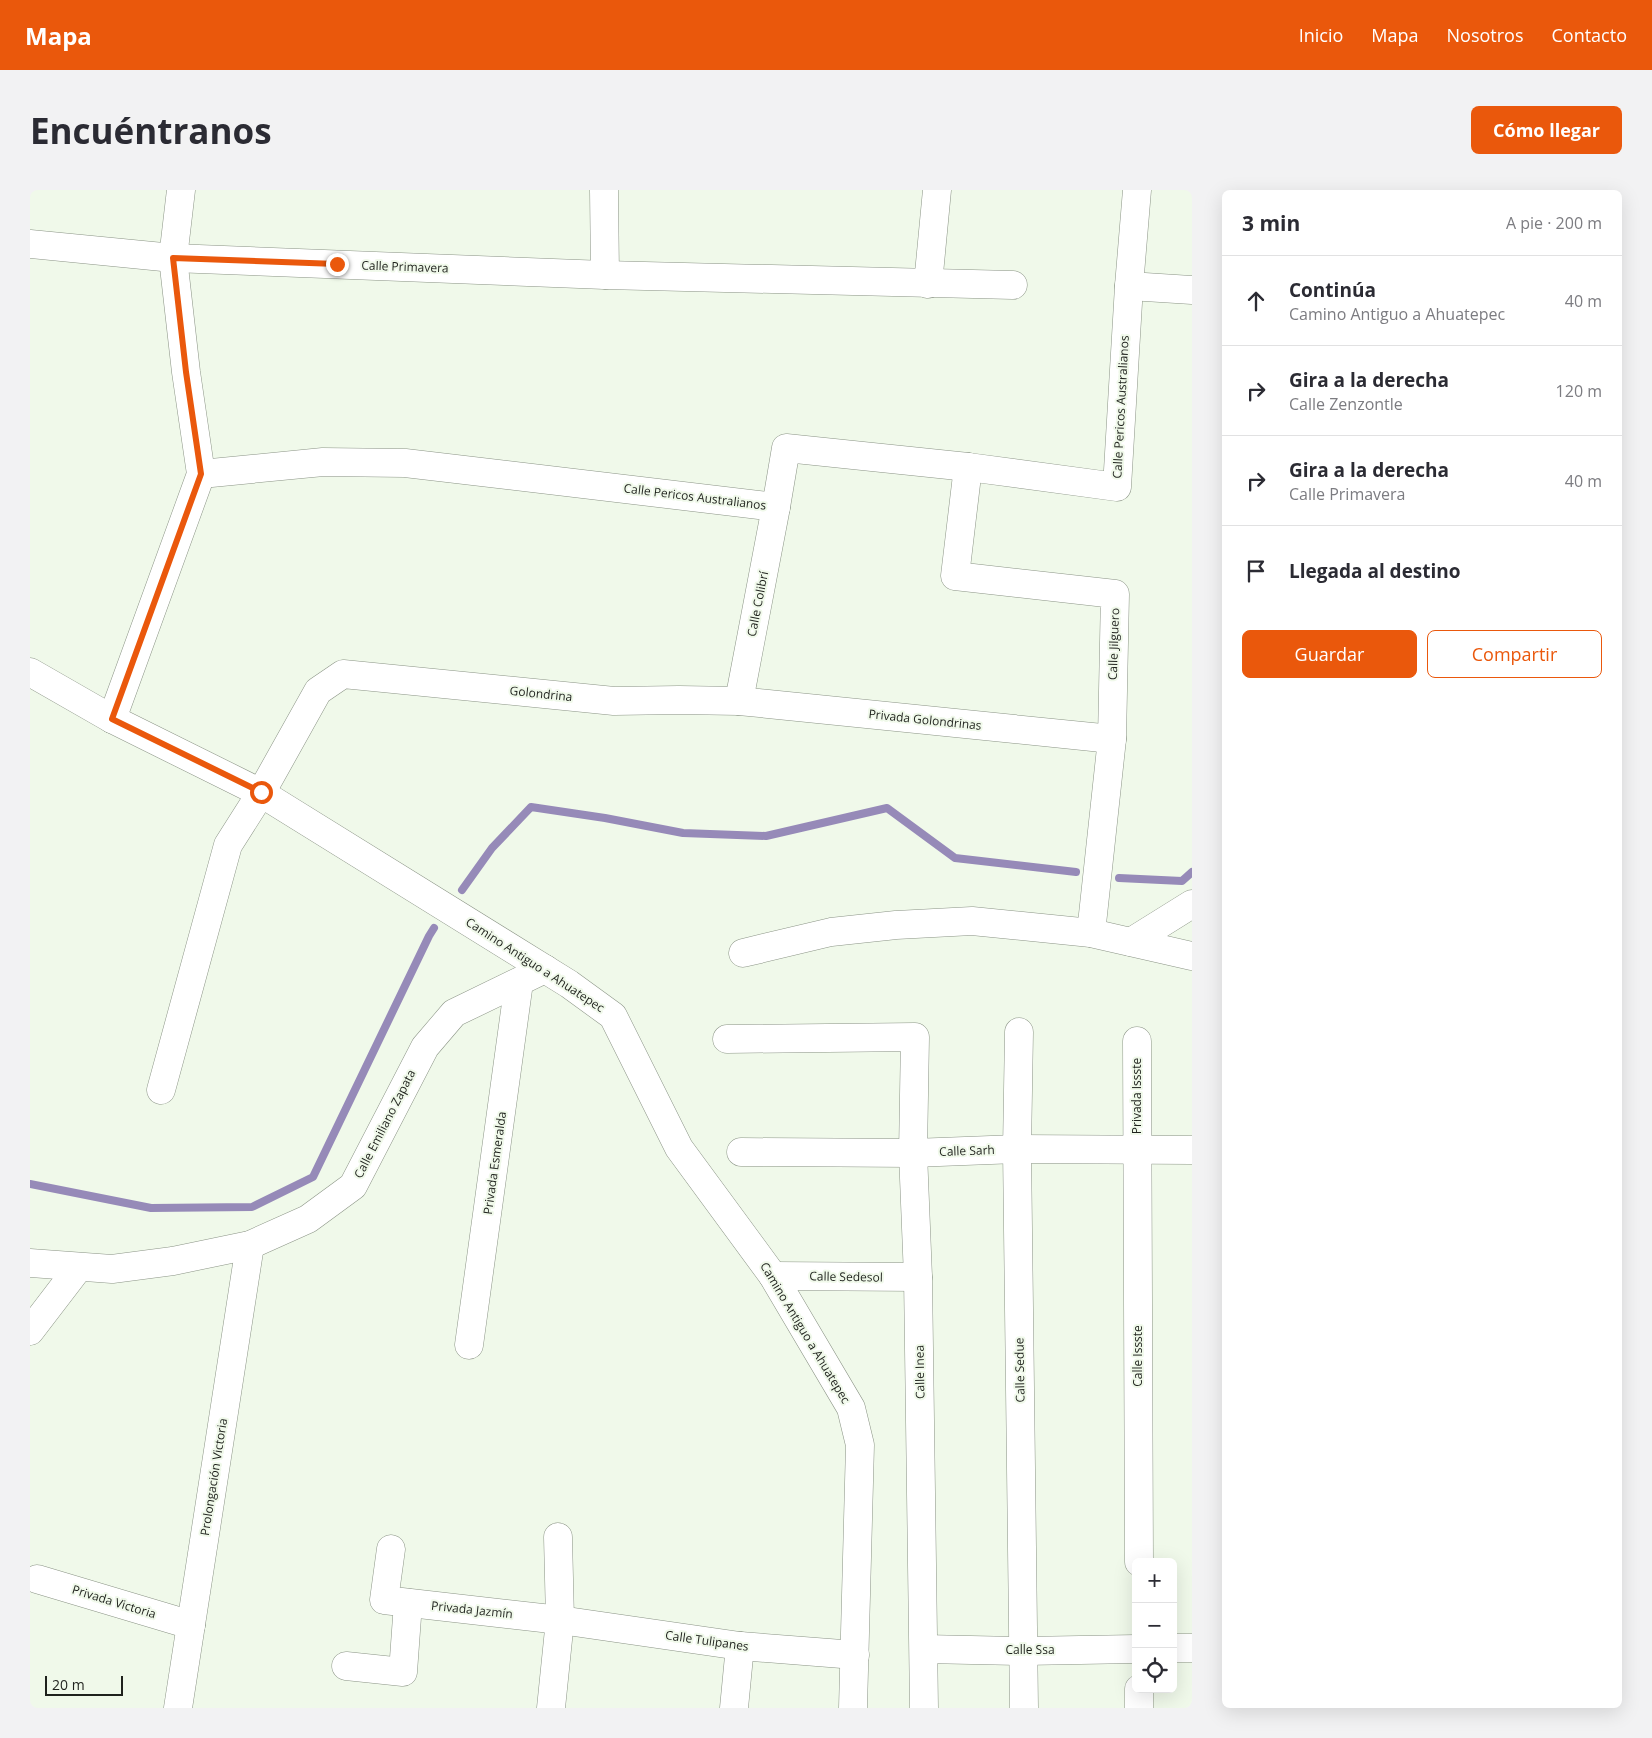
<!DOCTYPE html>
<html lang="es">
<meta charset="utf-8">
<style>
:root{--surface:#fff;--page:#f2f2f3;--text:#2b2b33;--muted:#7c7c81;--line:#e1e1e2;--accent:#ea580c}
body{margin:0;font-family:"Open Sans",sans-serif;background:var(--page);color:var(--text)}
.controls{position:absolute;right:15px;bottom:15px;display:grid;overflow:hidden;border-radius:8px;box-shadow:0 5px 20px #0002}
.controls button{width:45px;height:45px;display:grid;place-items:center;padding:0;border:0;border-bottom:1px solid var(--line);background:var(--surface);color:var(--text);font:25px sans-serif}
.scale{position:absolute;left:15px;bottom:12px;width:78px;box-sizing:border-box;padding-left:5px;border:2px solid #1f221d;border-top:0;font-size:14px;line-height:18px;white-space:nowrap;color:#1f221d;-webkit-text-stroke:4px #f0f9ea;paint-order:stroke}
.stop{position:absolute;width:15px;height:15px;margin:-11px;border:4px solid #ea580c;border-radius:50%;background:#fff}
.stop.end{background:#ea580c;border-color:#fff;box-shadow:0 1px 5px #0008}
.list{margin:0;padding:0;list-style:none}
h2{display:flex;justify-content:space-between;align-items:center;height:65px;margin:0;padding:0 20px;font-size:21px}
h2 small{font-size:16px;font-weight:400;color:var(--muted)}
.list li{display:grid;grid-template-columns:32px 1fr auto;gap:15px;align-items:center;box-sizing:border-box;height:90px;padding:0 20px;border-top:1px solid var(--line)}
.list b{display:block;font-size:19px;white-space:nowrap}
.list p{margin:0;font-size:16px;white-space:nowrap;color:var(--muted)}
.list em{font-size:16px;font-style:normal;color:var(--muted)}
.actions{display:flex;gap:10px;padding:15px 20px}
.actions a{flex:1;padding:11px 0;border:1px solid var(--accent);border-radius:8px;text-align:center;font-size:18px;color:var(--accent)}
.actions .main{background:var(--accent);color:#fff}
.icon{flex:none;width:28px;height:28px;fill:none;stroke:currentColor;stroke-width:2;stroke-linecap:round;stroke-linejoin:round}
.map{position:relative;flex:none;width:1162px;height:1518px;overflow:hidden;border-radius:8px}
header{display:flex;align-items:center;gap:30px;box-sizing:border-box;height:70px;padding:0 25px;background:var(--accent);color:#fff}
header strong{font-size:24px}
nav{display:flex;gap:28px;margin-inline-start:auto;font-size:18px}
.intro{display:flex;align-items:center;justify-content:space-between;box-sizing:border-box;height:120px;padding:0 30px}
h1{margin:0;font-size:35px}
.button{padding:12px 22px;border-radius:8px;background:var(--accent);color:#fff;font-size:18px;font-weight:700}
main{display:flex;gap:30px;padding:0 30px}
aside{flex:1;background:var(--surface);border-radius:8px;box-shadow:0 5px 20px #0002}
.map>svg:first-child{display:block}
</style>
<header>
<strong>Mapa</strong>
<nav><a>Inicio</a><a>Mapa</a><a>Nosotros</a><a>Contacto</a></nav>
</header>
<div class="intro"><h1>Encuéntranos</h1><a class="button">Cómo llegar</a></div>
<main>
<div class="map">
<svg width="1162" height="1518" viewBox="0 0 1162 1518">
<rect width="100%" height="100%" fill="#f0f9ea"/>
<g fill="none" stroke-linecap="round" stroke-linejoin="round">
<!-- stream -->
<g stroke="#968ab8" stroke-width="8">
<polyline points="1089,688 1152,691 1162,682"/>
<polyline points="432,700 462,658 501,617 575,628 653,643 736,646 857,618 925,668 1046,682"/>
<polyline points="0,994 121,1018 222,1017 283,987 399,746 404,738"/>
</g>
<!-- minor casing -->
<g stroke="#8b9486" stroke-width="29">
<g id="minor">
<polyline points="574,0 575,85"/>
<polyline points="0,54 143,68 575,85 983,95"/>
<polyline points="898,94 907,0"/>
<polyline points="1099,96 1162,100"/>
<polyline points="938,277 925,386 1085,404 1082,549 1061,743"/>
<polyline points="171,284 293,272 375,273 746,317"/>
<polyline points="709,511 746,317 756,258 938,277 1087,297 1099,96 1107,0"/>
<polyline points="82,529 171,284 156,182 143,68 151,0"/>
<polyline points="1101,752 1162,714"/>
<polyline points="713,763 801,742 866,735 942,731 1061,743 1162,766"/>
<polyline points="989,842 987,959 994,1518"/>
<polyline points="697,849 885,847 883,963 888,1087 894,1518"/>
<polyline points="1107,851 1109,1372"/>
<polyline points="131,900 198,655 231,603 288,501 313,484 584,511 649,510 709,511 1082,549"/>
<polyline points="711,962 883,963 987,959 1162,960"/>
<polyline points="0,1073 82,1079 143,1071 220,1055 278,1029 323,996 395,857 424,823 515,779"/>
<polyline points="743,1086 888,1087"/>
<polyline points="0,1141 49,1077"/>
<polyline points="439,1155 489,792"/>
<polyline points="361,1359 354,1410 530,1430 710,1456 825,1465"/>
<polyline points="7,1389 161,1435"/>
<polyline points="1143,1458 1162,1458"/>
<polyline points="894,1459 994,1461 1106,1459"/>
<polyline points="316,1476 373,1482 378,1413"/>
<polyline points="148,1518 220,1055"/>
<polyline points="521,1518 530,1430 528,1347"/>
<polyline points="704,1518 710,1456"/>
<polyline points="1109,1518 1109,1499"/>
</g>
</g>
<!-- tertiary casing -->
<g stroke="#8b9486" stroke-width="29">
<polyline id="tertiary" points="0,482 82,529 231,603 539,794 583,826 649,958 743,1086 821,1218 830,1255 823,1518"/>
</g>
<!-- minor -->
<use href="#minor" stroke="#fff" stroke-width="28"/>
<!-- tertiary -->
<use href="#tertiary" stroke="#fff" stroke-width="28"/>
</g>
<g fill="none" stroke-linecap="round" stroke-linejoin="round">
<!-- route -->
<polyline stroke="#ea580c" stroke-width="6" points="231,602 82,529 171,284 156,182 143,68 307,74"/>
</g>
<g text-anchor="middle" stroke-width="4" stroke-linejoin="round" paint-order="stroke">
<!-- street labels -->
<g font-size="12" fill="#1f221d" stroke="#f0f9ea">
<text transform="translate(375 77) rotate(2)" y="4">Calle Primavera</text>
<text transform="translate(1091 217) rotate(-87)" y="4">Calle Pericos Australianos</text>
<text transform="translate(665 307) rotate(7)" y="4">Calle Pericos Australianos</text>
<text transform="translate(728 414) rotate(-79)" y="4">Calle Colibrí</text>
<text transform="translate(1084 454) rotate(-88)" y="4">Calle Jilguero</text>
<text transform="translate(511 504) rotate(6)" y="4">Golondrina</text>
<text transform="translate(895 530) rotate(6)" y="4">Privada Golondrinas</text>
<text transform="translate(505 775) rotate(33)" y="4">Camino Antiguo a Ahuatepec</text>
<text transform="translate(1107 906) rotate(-90)" y="4">Privada Issste</text>
<text transform="translate(355 934) rotate(-63)" y="4">Calle Emiliano Zapata</text>
<text transform="translate(937 961) rotate(-2)" y="4">Calle Sarh</text>
<text transform="translate(465 973) rotate(-82)" y="4">Privada Esmeralda</text>
<text transform="translate(816 1087) rotate(1)" y="4">Calle Sedesol</text>
<text transform="translate(775 1143) rotate(59)" y="4">Camino Antiguo a Ahuatepec</text>
<text transform="translate(1108 1166) rotate(-90)" y="4">Calle Issste</text>
<text transform="translate(990 1180) rotate(-91)" y="4">Calle Sedue</text>
<text transform="translate(890 1182) rotate(-91)" y="4">Calle Inea</text>
<text transform="translate(184 1287) rotate(-81)" y="4">Prolongación Victoria</text>
<text transform="translate(84 1412) rotate(17)" y="4">Privada Victoria</text>
<text transform="translate(442 1420) rotate(6)" y="4">Privada Jazmín</text>
<text transform="translate(677 1451) rotate(8)" y="4">Calle Tulipanes</text>
<text x="1000" y="1464">Calle Ssa</text>
</g>
</g>
</svg>
<div class="controls">
<button>+</button>
<button>−</button>
<button><svg class="icon" aria-label="locate" viewBox="0 0 24 24"><circle cx="12" cy="12" r="6"/><path d="M12 2v4M12 18v4M2 12h4M18 12h4"/></svg></button>
</div>
<div class="scale">20 m</div>
<div class="stop" style="left:231px;top:602px"></div>
<div class="stop end" style="left:307px;top:74px"></div>
</div>
<aside>
<h2>3 min<small>A pie · 200 m</small></h2>
<ul class="list">
<li><svg class="icon" aria-label="ahead" viewBox="0 0 24 24"><path d="M12 20V5M6 11l6-6 6 6"/></svg><div><b>Continúa</b><p>Camino Antiguo a Ahuatepec</p></div><em>40 m</em></li>
<li><svg class="icon" aria-label="right" viewBox="0 0 24 24"><path d="M7 20v-9h11M14 6l5 5-5 5"/></svg><div><b>Gira a la derecha</b><p>Calle Zenzontle</p></div><em>120 m</em></li>
<li><svg class="icon" aria-label="right" viewBox="0 0 24 24"><path d="M7 20v-9h11M14 6l5 5-5 5"/></svg><div><b>Gira a la derecha</b><p>Calle Primavera</p></div><em>40 m</em></li>
<li><svg class="icon" aria-label="arrive" viewBox="0 0 24 24"><path d="M6 21V4h12l-3 4 3 4H6"/></svg><div><b>Llegada al destino</b></div></li>
</ul>
<div class="actions"><a class="main">Guardar</a><a>Compartir</a></div>
</aside>
</main>
